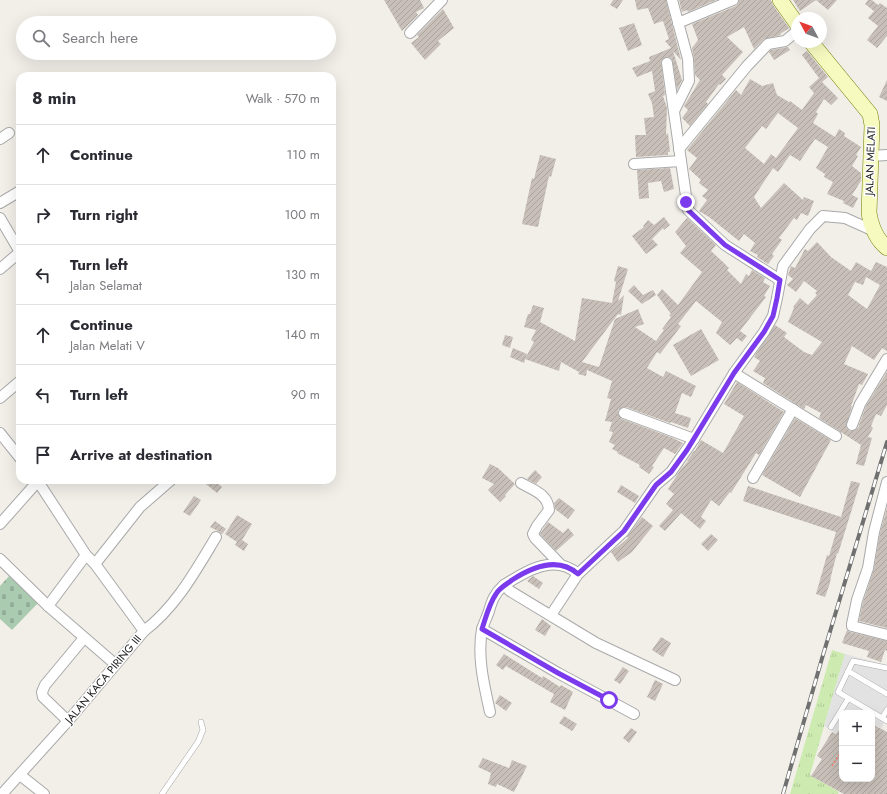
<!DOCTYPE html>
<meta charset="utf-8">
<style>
:root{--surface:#fff;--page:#f2f2f3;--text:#2b2b33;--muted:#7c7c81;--line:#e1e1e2}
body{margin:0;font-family:Jost,sans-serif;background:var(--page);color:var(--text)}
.controls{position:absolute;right:12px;bottom:12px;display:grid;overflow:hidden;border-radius:8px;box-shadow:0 4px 16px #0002}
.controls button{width:36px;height:36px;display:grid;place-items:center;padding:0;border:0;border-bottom:1px solid var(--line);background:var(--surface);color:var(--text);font:20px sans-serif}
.compass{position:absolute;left:791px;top:12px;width:36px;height:36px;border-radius:50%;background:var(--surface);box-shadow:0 4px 16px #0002;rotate:311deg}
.stop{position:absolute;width:12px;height:12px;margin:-9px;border:3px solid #7c3aed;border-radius:50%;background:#fff}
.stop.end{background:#7c3aed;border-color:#fff;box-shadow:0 1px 4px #0008}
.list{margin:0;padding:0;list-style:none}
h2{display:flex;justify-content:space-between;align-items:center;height:52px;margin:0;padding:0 16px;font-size:17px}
h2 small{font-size:13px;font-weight:400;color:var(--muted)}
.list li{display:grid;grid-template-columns:26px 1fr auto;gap:12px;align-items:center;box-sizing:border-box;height:60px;padding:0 16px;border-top:1px solid var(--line)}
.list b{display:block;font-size:15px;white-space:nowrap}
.list p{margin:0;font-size:13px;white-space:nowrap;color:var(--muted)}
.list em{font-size:13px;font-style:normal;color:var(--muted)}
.icon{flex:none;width:22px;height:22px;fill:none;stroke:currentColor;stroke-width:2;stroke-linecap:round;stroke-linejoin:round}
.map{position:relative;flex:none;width:887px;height:794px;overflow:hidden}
.search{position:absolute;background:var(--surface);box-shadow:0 4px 16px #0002;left:16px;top:16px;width:320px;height:44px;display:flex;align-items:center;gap:10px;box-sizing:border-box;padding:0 14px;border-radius:22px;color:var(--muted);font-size:15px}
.panel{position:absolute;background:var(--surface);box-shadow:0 4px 16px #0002;left:16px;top:72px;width:320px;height:412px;border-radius:12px}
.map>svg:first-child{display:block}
</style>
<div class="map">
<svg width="887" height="794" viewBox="0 0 887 794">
<defs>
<pattern id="grass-tufts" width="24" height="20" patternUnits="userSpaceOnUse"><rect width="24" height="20" fill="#cdebb0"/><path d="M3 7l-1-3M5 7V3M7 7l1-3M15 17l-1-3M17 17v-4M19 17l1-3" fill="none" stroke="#b0c997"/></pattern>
<pattern id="cemetery-stones" width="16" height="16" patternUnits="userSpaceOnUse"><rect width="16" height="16" fill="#aacbaf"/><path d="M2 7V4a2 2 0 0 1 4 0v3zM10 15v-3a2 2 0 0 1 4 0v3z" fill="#92ae96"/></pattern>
<pattern id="building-hatch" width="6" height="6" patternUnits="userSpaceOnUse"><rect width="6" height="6" fill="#c7bfb8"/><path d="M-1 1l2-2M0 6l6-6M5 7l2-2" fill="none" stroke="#aba49e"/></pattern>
</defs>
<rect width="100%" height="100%" fill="#f2efe9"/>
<!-- grass -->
<polygon fill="url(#grass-tufts)" points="832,650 845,654 810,775 839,792 838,794 790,794"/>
<!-- cemetery -->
<polygon fill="url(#cemetery-stones)" points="11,574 40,601 12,630 0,619 0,586"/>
<!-- parking -->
<polygon fill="#e2e2e2" points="845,654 887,665 887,718 881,728 872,723 872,713 855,713 850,710 848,713 842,713 842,723 836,733 824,726"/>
<!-- building -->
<g fill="url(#building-hatch)" fill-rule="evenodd">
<polygon points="384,0 420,0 424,8 416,12 418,15 402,31"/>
<polygon points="613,0 623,0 617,9 610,5"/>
<polygon points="635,0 666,0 681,60 673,51 682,80 677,90 672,59 669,57 666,57 661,61 665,95 663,96 667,108 666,135 668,133 670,152 668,152 668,155 636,157 635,135 646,135 644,118 654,117 652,103 648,94 655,91 652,71 637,77 632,68 650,61 649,57 671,48 665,41 669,39 663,21 654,24 648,8 637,10"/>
<polygon points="679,0 716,0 688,12 687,10 682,12"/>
<polygon points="739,0 771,0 773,5 789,28 780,34 781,35 764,39 754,49 744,27 727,37 743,52 722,75 726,79 720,85 719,84 706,102 708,104 690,126 682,118 688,110 684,106 700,80 695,75 694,59 692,48 698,40 692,24 736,6 738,4"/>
<polygon points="793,0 837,0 828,10 816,0 800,11"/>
<polygon points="868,0 872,0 878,5 880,3 887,8 887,36 877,48 867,40 878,26 868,18 874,11 865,4"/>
<polygon points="443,9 454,28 438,41 441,44 425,60 411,43 419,37 417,35"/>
<polygon points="634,23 642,45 628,51 619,28"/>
<polygon points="788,47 790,50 774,60 769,52 771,50"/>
<path d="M 807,51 L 828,77 L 822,82 L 838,98 L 831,105 L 824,99 L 816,112 L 818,114 L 813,123 L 835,137 L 839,129 L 845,133 L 844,136 L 861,147 L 856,155 L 858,156 L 852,166 L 861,173 L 861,181 L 852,195 L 858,198 L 853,208 L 843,203 L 844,201 L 827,194 L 833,182 L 824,177 L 825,174 L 816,168 L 828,147 L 815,139 L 800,161 L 790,155 L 778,172 L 773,168 L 754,197 L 761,208 L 784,183 L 803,200 L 804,197 L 814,201 L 808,216 L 801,213 L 797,220 L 794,218 L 779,238 L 782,240 L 772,254 L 774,256 L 768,264 L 757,257 L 758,255 L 750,251 L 755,243 L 744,234 L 739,241 L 709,217 L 699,211 L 707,200 L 702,196 L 708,190 L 699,183 L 701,180 L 689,169 L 697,158 L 687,150 L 736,90 L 741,95 L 750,79 L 762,86 L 773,83 L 777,95 L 789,102 L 790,101 L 802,110 L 814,93 L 809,87 L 819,78 L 802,55 ZM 778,113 L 798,128 L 776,158 L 771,154 L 764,164 L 745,148 L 762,126 L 766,129 Z"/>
<polygon points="887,80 887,101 879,97"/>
<polygon points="540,155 556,159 551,177 549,176 538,227 522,224 532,178 534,179"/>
<polygon points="670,168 674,189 664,192 661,181 648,183 649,198 639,199 637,170"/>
<polygon points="664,217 670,225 664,230 663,228 652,239 658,245 646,254 632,236 644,227 643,226 648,220 654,225"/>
<polygon points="687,218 716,245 711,251 723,262 729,268 727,270 741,284 746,274 749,276 752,270 765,278 763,282 770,286 764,296 766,297 740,331 747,336 742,342 737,338 730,345 716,333 722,322 696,301 678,324 681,326 660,354 657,352 647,368 663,377 666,371 696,386 691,397 682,393 675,413 691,418 688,428 671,422 670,423 626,407 623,407 618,410 618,414 622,419 673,438 683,443 675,454 664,448 652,466 654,467 649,474 639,467 640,465 617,453 618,452 612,449 615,445 609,442 613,432 609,431 612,422 605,421 611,399 607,398 612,381 587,370 586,376 578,374 579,372 561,362 559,371 525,359 534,342 531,340 536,330 524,327 528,314 530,314 533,305 544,308 540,322 575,341 582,298 612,303 616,282 614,281 618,266 628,269 618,301 624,295 621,315 618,314 582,362 599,367 615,319 638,309 644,324 635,327 656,341 664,330 662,329 671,317 669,315 671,314 657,295 662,289 678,305 702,272 680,253 686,246 675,232"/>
<path d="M 817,242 L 831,257 L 851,271 L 856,262 L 871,271 L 876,262 L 887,267 L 887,351 L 882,348 L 874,360 L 852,346 L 844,364 L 868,374 L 862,385 L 859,384 L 851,406 L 852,406 L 846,426 L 847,429 L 850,431 L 853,431 L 858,428 L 866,406 L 887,372 L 887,405 L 881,416 L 876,414 L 871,426 L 873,428 L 868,437 L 872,438 L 864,466 L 856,464 L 861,445 L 819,418 L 821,413 L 806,405 L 804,409 L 763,383 L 765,378 L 753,371 L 760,361 L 754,357 L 775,325 L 787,333 L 784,337 L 804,352 L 812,355 L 822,342 L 788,322 L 794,308 L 793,307 L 800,298 L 808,305 L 817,295 L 815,293 L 817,291 L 804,281 L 796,292 L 787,285 L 793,279 L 788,275 L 791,266 L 795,268 L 805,249 L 808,251 ZM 866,277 L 880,285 L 867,309 L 848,295 L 855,282 L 863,285 Z"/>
<polygon points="634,285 643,295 653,290 656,295 642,304 628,291"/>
<polygon points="701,329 719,360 691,376 673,345"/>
<polygon points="505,335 513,337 510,348 502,345"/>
<polygon points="513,348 527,354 524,363 510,357"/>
<polygon points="737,382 784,412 759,455 756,453 731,493 730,492 719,506 711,500 701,517 706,521 700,529 681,513 665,531 659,526 673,510 666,504 674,494 668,489 681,469 688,461 687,461 694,451 695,451 701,440 723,453 744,416 724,404"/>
<polygon points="795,418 831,440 800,497 762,475"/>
<polygon points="490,464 498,468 515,484 505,495 506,496 500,502 488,490 494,484 482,478"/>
<polygon points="535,470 542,477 536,484 527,479"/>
<polygon points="201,480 214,480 222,487 217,493"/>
<polygon points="851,481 860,483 838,554 837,553 831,576 830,583 825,597 816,594 827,555 829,556 836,532 743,501 748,486 841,517"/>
<polygon points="621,485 639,496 635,503 617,492"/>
<polygon points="194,496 201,500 190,516 183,512"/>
<polygon points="559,498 575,510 568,519 555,509 554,503"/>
<polygon points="887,508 887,628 859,621 863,602 874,569 880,533"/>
<polygon points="237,515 252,524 242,540 248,544 244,551 235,545 237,542 225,534"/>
<polygon points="642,517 653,526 632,552 618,562 611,552 628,538 627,537"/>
<polygon points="215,521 226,529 222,534 220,532 210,527"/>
<polygon points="548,522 563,533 568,528 574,535 556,551 540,534"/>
<polygon points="711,534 718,540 708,551 701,544"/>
<polygon points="533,576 543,583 539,589 527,581"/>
<polygon points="542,619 551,626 545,636 535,630"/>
<polygon points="847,630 850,632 887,641 887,651 885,650 881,662 867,657 869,651 842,643"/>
<polygon points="661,637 671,643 663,657 652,650"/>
<polygon points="504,654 542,678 543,676 560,687 561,685 573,692 565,710 550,702 554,694 506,666 503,670 496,665"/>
<polygon points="623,667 629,671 620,684 614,680"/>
<polygon points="655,680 663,684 655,701 647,697"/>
<polygon points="500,695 512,703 506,711 495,703"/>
<polygon points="564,716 577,724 572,731 559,723"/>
<polygon points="872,724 887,732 887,794 844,794 811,776 822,759 817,756 832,732 836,734 842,725 842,779 872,779"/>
<polygon points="631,728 637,732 629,743 623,738"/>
<polygon points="483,758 509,768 512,760 527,766 514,792 497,784 496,787 488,784 491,773 478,767"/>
</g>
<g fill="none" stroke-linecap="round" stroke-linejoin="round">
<!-- lane casing -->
<g stroke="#a9a9a9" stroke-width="6">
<g id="lane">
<polyline points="887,668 853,661 838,692 887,721"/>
<polyline points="848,671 887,694"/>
<polyline points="882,718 887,710"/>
<polyline points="831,727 848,699"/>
<polyline points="162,794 198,742 203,730 201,722"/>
</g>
</g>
<!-- street casing -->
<g stroke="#a9a9a9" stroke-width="12">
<g id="street">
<polyline points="672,0 688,59 689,81 674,111"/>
<polyline points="678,23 733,0"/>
<polyline points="410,33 442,0"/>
<polyline points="667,63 688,210 725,245 780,280"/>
<polyline points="0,139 9,133"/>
<polyline points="679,149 747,66 768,44 785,41 797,31"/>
<polyline points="871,156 887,155"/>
<polyline points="634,164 681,161"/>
<polyline points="0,203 20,191"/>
<polyline points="0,218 20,252"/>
<polyline points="0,269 20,252"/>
<polyline points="734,373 836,436"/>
<polyline points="0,398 20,381"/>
<polyline points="624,413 694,439"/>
<polyline points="852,425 860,404 887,359"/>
<polyline points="0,433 20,458"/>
<polyline points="753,478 793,409"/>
<polyline points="887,482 874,532 868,568 857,600 852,624 852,626 887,635"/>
<path d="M 521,483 C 533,490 548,494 549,510 L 537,526 L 533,534 L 535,538 L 561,565"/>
<polyline points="0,524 39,480"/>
<polyline points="0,559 48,606 115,664"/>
<polyline points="95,564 140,507 171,480"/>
<path d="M 504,585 C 526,571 555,553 578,574"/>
<polyline points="48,606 86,555"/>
<polyline points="551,615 578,574 624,531 656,485 671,472 694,439 734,373 764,332 773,316 777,298 783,266 810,229 823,216 845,218 874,231"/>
<polyline points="482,629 558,673 634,714"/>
<path d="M 144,631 C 176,607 196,570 216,537"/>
<path d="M 490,712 C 484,685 477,657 482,629 C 484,623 487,617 489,611 C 492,600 495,593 504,585 L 510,591 L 596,643 L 675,680"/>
<polyline points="68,721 43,697 42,692 45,685 84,638"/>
<polyline points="20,775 44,794"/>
<polyline points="2,794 68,721 144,631 95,564 86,555 37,480"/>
</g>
</g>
<!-- secondary casing -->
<g stroke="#707d05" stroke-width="16">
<g id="secondary">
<polyline points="780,0 797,24"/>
<path d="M 811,42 L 870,114 L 872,125 L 869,213 C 871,226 876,239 887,248"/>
</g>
</g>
<!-- path -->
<polyline stroke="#fa8072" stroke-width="1.5" stroke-dasharray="2 2" stroke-linecap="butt" points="832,766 842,750"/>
<!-- lane -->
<use href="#lane" stroke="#fff" stroke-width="5"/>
<!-- street -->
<use href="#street" stroke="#fff" stroke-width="10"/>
<!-- secondary -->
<use href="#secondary" stroke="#f7fabf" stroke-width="15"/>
<!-- rail casing -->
<g stroke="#707070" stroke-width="4">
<polyline id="rail" points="783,794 823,655 887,442"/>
</g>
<!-- rail -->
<use href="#rail" stroke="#fff" stroke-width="2.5" stroke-dasharray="8" stroke-linecap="butt"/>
</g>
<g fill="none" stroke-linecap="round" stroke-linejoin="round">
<!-- route -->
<path stroke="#7c3aed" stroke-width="5" d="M 609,700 L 558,673 L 482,629 C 486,617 489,604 496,594 C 499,588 507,584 512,580 C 532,567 558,556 578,574 L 624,531 L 656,485 L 671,472 L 687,450 L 734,373 L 764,332 L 773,316 L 777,298 L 780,280 L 725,245 L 688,210 L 686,202"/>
</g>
<g text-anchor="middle" stroke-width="3" stroke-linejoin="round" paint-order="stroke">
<!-- street labels -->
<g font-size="11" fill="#222" stroke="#fff">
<text transform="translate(870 161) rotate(-88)" y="4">JALAN MELATI</text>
<text transform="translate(103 679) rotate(-50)" y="4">JALAN KACA PIRING III</text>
</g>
</g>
</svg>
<div class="controls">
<button>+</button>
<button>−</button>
</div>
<svg class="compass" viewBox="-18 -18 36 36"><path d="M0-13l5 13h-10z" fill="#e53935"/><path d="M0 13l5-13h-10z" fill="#7c7c81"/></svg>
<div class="stop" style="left:609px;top:700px"></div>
<div class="stop end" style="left:686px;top:202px"></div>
<div class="search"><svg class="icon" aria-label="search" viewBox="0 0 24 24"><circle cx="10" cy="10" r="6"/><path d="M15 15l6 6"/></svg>Search here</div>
<section class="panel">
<h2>8 min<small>Walk · 570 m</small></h2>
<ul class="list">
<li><svg class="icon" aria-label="ahead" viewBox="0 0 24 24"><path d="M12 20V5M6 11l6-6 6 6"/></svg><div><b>Continue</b></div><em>110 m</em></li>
<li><svg class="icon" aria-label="right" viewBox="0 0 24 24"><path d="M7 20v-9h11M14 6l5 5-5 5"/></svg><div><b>Turn right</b></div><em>100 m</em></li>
<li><svg class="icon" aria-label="left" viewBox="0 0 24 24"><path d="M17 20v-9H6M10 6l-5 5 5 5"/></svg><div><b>Turn left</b><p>Jalan Selamat</p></div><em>130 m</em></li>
<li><svg class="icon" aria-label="ahead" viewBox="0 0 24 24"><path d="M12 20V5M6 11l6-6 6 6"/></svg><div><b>Continue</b><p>Jalan Melati V</p></div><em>140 m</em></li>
<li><svg class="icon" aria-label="left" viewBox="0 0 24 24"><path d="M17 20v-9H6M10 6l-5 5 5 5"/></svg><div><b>Turn left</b></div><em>90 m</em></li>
<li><svg class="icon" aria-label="arrive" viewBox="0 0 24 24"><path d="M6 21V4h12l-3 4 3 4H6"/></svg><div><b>Arrive at destination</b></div></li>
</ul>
</section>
</div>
